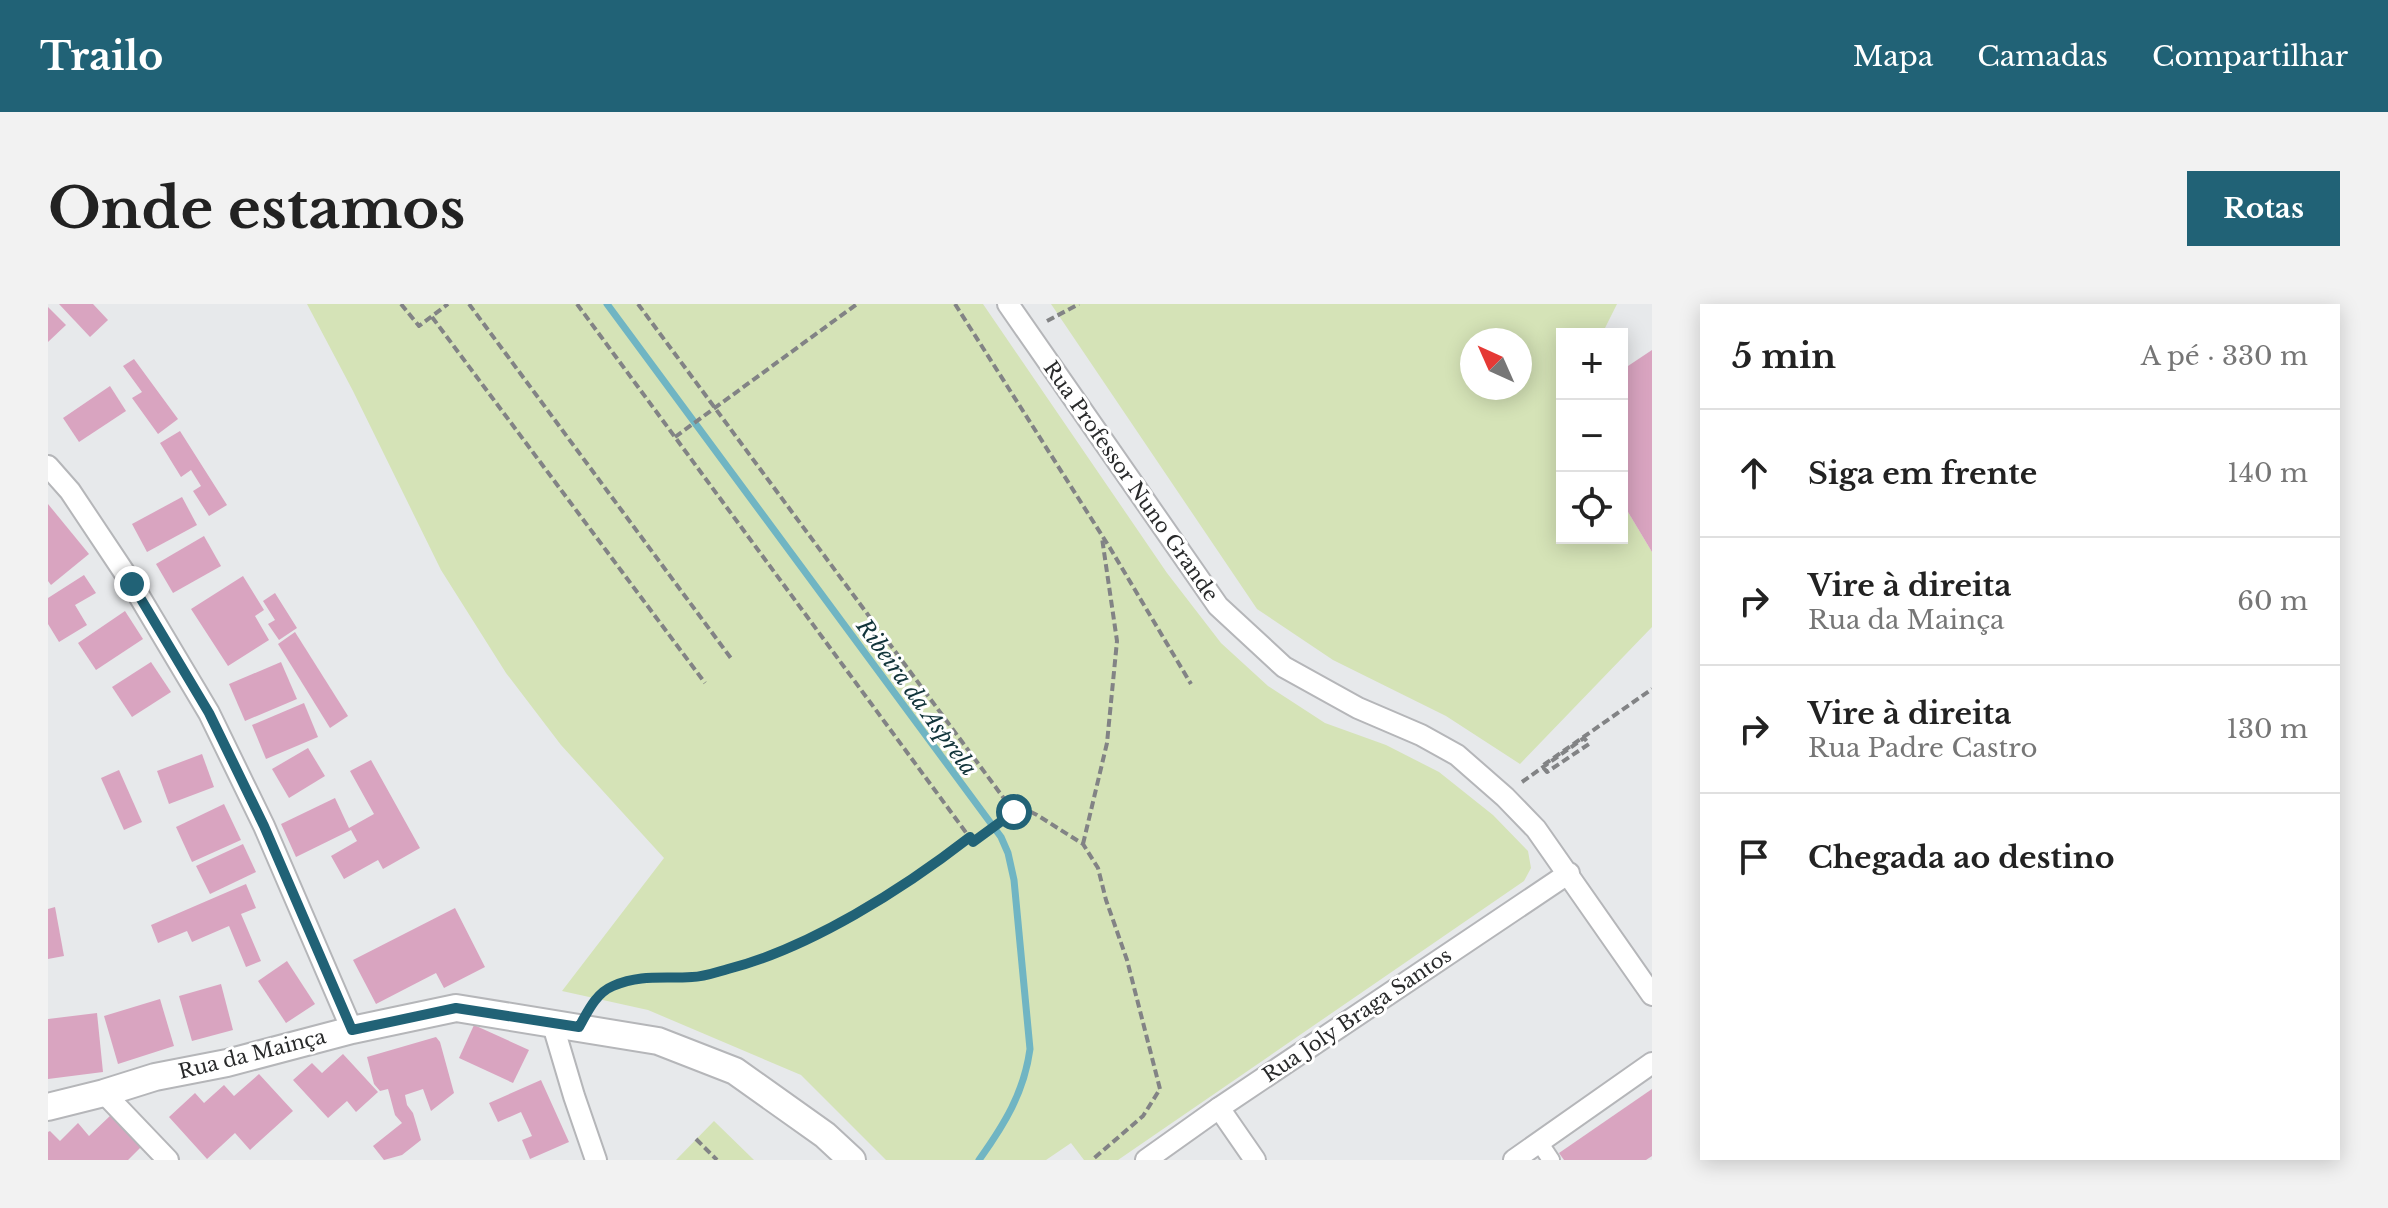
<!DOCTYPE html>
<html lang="pt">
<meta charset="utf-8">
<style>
:root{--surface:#fff;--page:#f2f2f2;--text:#222;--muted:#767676;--line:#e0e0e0;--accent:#216276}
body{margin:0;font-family:"Libre Baskerville",serif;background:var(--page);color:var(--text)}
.controls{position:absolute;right:24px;top:24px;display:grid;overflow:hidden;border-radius:0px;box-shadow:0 4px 20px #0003}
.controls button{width:72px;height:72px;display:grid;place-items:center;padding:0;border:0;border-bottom:2px solid var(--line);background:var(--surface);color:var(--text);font:40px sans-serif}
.compass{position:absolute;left:1412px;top:24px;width:72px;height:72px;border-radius:50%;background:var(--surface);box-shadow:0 4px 20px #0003;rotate:315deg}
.stop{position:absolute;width:24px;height:24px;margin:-18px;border:6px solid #216276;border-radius:50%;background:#fff}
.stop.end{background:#216276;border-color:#fff;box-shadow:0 2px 8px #0008}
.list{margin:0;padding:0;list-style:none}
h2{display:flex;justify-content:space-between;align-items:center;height:104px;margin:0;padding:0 32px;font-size:34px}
h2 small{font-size:26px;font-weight:400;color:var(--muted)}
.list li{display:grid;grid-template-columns:52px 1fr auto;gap:24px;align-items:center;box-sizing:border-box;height:128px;padding:0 32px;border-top:2px solid var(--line)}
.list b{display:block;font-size:30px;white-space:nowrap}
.list p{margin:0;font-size:26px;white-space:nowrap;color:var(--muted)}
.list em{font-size:26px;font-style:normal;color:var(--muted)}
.icon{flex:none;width:44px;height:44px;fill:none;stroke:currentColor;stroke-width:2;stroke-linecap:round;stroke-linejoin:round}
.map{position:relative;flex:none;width:1604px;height:856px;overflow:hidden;border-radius:0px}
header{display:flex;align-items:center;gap:48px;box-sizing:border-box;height:112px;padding:0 40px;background:var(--accent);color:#fff}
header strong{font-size:38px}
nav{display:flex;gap:44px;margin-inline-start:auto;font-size:28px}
.intro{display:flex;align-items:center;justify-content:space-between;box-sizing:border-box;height:192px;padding:0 48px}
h1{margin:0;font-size:56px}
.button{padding:20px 36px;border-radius:0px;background:var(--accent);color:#fff;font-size:28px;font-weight:700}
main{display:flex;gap:48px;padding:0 48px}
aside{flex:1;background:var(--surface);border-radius:0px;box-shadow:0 4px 20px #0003}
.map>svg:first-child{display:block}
</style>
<header>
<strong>Trailo</strong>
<nav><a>Mapa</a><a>Camadas</a><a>Compartilhar</a></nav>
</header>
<div class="intro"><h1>Onde estamos</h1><a class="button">Rotas</a></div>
<main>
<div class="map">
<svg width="1604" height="856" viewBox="0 0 1604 856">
<rect width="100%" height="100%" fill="#e7e9eb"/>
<!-- green -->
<g fill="#d5e3b7" fill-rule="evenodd">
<polygon points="259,0 935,0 1119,269 1173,339 1220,382 1277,419 1338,441 1391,468 1445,511 1480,547 1483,564 1476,577 1070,856 1036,856 1023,839 998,856 838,856 753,771 600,706 514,687 616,554 513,441 458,369 393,266 305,87"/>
<path d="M 1003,0 L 1569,0 L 1554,30 L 1514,30 L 1514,234 L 1574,234 L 1574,198 L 1604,248 L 1604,323 L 1472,460 L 1398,412 L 1285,356 L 1209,305 ZM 1424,36 L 1472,36 L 1472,84 L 1424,84 Z"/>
<polygon points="666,817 706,856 628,856"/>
</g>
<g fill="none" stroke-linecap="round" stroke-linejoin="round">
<!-- stream -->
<path stroke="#70b5c3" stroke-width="7" d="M 559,0 L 953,533 L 960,549 L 966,576 L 982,745 C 976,789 956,821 931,856"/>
</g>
<!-- building -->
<g fill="#d9a4c0">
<polygon points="11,0 45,0 60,16 42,33"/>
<polygon points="0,3 18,21 0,38"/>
<polygon points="1604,46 1604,248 1574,198 1574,66"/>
<polygon points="86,55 130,115 110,130 84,94 94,88 75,62"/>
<polygon points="62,82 78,107 31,138 15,114"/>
<polygon points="132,127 179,201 161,212 145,187 153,182 143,166 133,173 112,139"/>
<polygon points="134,193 149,221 99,248 84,220"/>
<polygon points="0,200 41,250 3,281 0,277"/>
<polygon points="156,232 173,262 125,289 108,260"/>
<polygon points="36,271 48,289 27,301 39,321 11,338 0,320 0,294"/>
<polygon points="195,272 216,306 207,312 221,336 180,362 143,305"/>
<polygon points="227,289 249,324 231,336 220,320 227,316 215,297"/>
<polygon points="77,307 95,335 48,366 30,339"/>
<polygon points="247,328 300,412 282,424 230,340"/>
<polygon points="103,358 123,388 84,413 64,383"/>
<polygon points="233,358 249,395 197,417 181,380"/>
<polygon points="256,399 270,433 218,455 204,421"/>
<polygon points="260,444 277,472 241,494 224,465"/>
<polygon points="154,450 166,483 121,500 109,467"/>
<polygon points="323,456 372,544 335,565 330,556 296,575 283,552 309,537 303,526 248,553 233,520 287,494 301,524 326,510 302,467"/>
<polygon points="71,466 94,518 76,526 53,474"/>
<polygon points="176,500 193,536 144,558 128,523"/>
<polygon points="195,540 208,568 162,590 148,562"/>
<polygon points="198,580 208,604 193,610 213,657 198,663 181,622 144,638 139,627 110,639 103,621"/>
<polygon points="7,603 16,652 0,655 0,605"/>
<polygon points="407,604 437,663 396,684 388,669 328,700 305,656"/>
<polygon points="239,657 267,700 238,719 210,677"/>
<polygon points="173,680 185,726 144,737 131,692"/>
<polygon points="112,695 126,742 70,760 56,712"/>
<polygon points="49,709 55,768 0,775 0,715"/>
<polygon points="426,721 481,746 465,779 411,754"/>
<polygon points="388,733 392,738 406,789 383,807 375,785 357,791 359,801 365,809 373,836 354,851 336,856 325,842 354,819 347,811 340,785 332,787 326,780 319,753"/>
<polygon points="295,750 330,788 308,808 299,797 280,814 245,776 264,759 274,769"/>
<polygon points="211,770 245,807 202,846 187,829 159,855 121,813 147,789 156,799 176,781 186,792"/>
<polygon points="493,776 521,838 482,855 474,836 484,832 473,808 450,818 441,799"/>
<polygon points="1604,785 1604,852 1598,856 1516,856 1511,849"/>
<polygon points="63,811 93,843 80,856 0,856 0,828 2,827 12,837 30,819 41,832"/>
</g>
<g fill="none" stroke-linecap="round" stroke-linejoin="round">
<!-- pedestrian casing -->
<g stroke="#b5b6b9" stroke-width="20">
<polyline id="pedestrian" points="1491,838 1503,856"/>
</g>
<!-- minor casing -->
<g stroke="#b5b6b9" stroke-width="24">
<g id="minor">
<polyline points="960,0 1170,302 1236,363 1310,404 1373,431 1409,451 1457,493 1488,525 1604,691"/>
<polyline points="0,162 22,187 84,280 161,409 216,522 304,726"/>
<polyline points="504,718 526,792 548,856"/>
<polyline points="56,789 120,856"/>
<polyline points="1171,804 1207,856"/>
<polyline points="1098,856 1171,804 1521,569"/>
<polyline points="1466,856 1604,759"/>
</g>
</g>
<!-- tertiary casing -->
<g stroke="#b5b6b9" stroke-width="30">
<polyline id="tertiary" points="0,803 56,789 107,773 179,759 304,726 408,704 610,737 687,767 777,831 804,856"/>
</g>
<!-- path -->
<g stroke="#828385" stroke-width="4" stroke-dasharray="8 4" stroke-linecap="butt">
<polyline points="353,0 371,22 400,0"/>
<polyline points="421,0 685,357"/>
<polyline points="529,0 925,538 965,509"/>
<polyline points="590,0 966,508 983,508 989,511 1035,540 1050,564 1058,596 1079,656 1112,785 1095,812 1044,856"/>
<polyline points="907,0 1062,244 1143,380"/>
<polyline points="384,13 657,379"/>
<polyline points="999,17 1031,0"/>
<polyline points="627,133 809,0"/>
<polyline points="1474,478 1536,434 1541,440 1499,468 1494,462 1604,385"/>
<polyline points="1035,540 1059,439 1069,337 1054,234"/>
<path d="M 544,700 C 566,663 628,678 663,669 C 754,648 849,590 922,533"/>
<polyline points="648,835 669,856"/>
</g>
<!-- pedestrian -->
<use href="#pedestrian" stroke="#fff" stroke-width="16"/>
<!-- minor -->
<use href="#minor" stroke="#fff" stroke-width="20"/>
<!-- tertiary -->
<use href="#tertiary" stroke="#fff" stroke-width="26"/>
</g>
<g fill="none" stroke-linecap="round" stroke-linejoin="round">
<!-- route -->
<path stroke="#216276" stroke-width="10" d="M 84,280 L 161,409 L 216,522 L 304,726 L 408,704 L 531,723 C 540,707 548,689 565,682 C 594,670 615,675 644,673 C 656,673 669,668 680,665 C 762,644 855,585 922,533 L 925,538 L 966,508"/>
</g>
<g text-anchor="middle" stroke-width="6" stroke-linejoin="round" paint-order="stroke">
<!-- street labels -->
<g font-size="20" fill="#292a2b" stroke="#fff">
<text transform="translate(1083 177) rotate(55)" y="7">Rua Professor Nuno Grande</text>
<text transform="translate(1309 711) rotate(-34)" y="7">Rua Joly Braga Santos</text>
<text transform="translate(204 750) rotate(-14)" y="7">Rua da Mainça</text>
</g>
<!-- water labels -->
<g font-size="22" font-style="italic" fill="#11343a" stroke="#fff">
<text transform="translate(869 393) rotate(54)" y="8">Ribeira da Asprela</text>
</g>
</g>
</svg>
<div class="controls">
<button>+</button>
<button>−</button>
<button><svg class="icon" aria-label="locate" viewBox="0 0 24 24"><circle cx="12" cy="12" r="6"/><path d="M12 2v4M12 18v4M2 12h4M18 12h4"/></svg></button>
</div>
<svg class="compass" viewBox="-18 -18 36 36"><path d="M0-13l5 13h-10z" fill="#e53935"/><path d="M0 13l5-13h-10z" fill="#767676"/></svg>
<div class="stop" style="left:966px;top:508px"></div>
<div class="stop end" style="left:84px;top:280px"></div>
</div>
<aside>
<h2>5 min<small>A pé · 330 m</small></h2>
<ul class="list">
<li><svg class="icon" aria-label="ahead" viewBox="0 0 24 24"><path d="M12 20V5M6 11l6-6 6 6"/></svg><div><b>Siga em frente</b></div><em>140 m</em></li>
<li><svg class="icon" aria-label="right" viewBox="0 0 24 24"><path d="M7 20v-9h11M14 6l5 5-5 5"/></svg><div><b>Vire à direita</b><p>Rua da Mainça</p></div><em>60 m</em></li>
<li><svg class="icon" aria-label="right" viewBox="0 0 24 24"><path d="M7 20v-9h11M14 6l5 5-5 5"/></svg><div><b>Vire à direita</b><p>Rua Padre Castro</p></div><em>130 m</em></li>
<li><svg class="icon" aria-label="arrive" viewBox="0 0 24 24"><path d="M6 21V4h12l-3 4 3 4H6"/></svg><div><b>Chegada ao destino</b></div></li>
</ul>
</aside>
</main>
